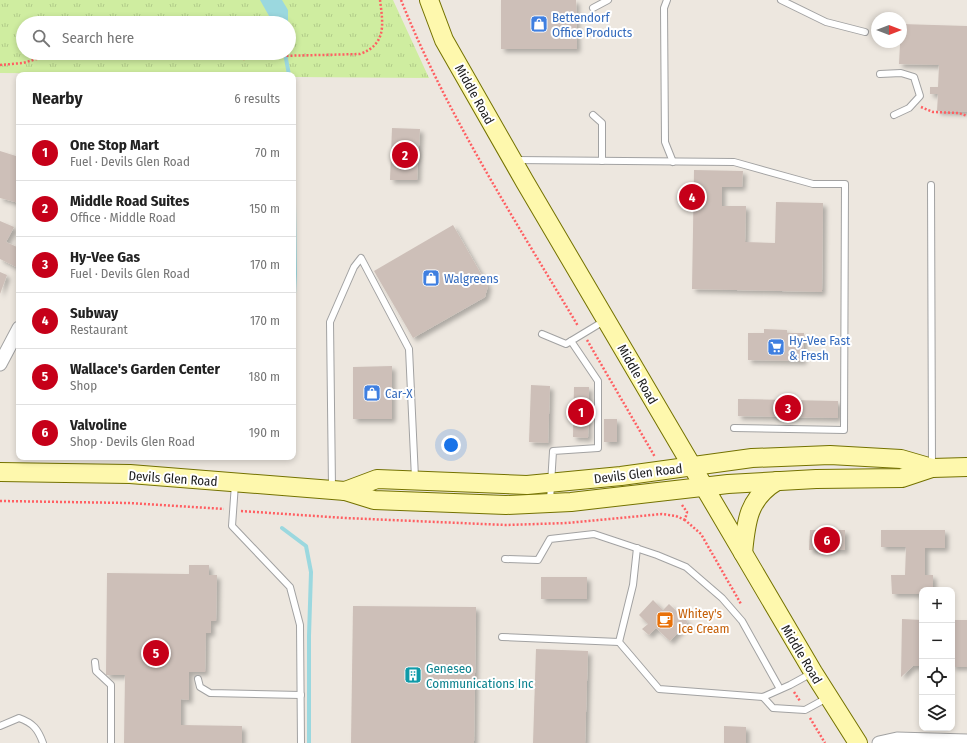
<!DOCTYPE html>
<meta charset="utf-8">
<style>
:root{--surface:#fff;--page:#f2f2f2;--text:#222;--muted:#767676;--line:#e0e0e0;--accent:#c60019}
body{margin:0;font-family:"Fira Sans Condensed",sans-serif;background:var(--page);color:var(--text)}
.controls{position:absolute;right:12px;bottom:12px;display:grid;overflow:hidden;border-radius:8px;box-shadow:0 2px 6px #0003}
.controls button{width:36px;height:36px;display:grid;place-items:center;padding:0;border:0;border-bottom:1px solid var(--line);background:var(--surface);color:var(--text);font:20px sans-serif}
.compass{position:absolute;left:871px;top:12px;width:36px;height:36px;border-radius:50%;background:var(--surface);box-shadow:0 2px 6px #0003;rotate:90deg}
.you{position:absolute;left:451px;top:445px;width:14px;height:14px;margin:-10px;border:3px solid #fff;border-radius:50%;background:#1a73e8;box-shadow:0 0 0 6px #1a73e833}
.badge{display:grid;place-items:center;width:26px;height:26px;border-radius:50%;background:var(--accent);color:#fff;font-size:13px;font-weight:700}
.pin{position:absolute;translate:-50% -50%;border:2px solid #fff;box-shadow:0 1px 4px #0006}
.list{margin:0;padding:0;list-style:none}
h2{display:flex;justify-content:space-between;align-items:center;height:52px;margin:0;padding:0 16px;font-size:17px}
h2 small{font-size:13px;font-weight:400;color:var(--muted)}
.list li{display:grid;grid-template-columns:26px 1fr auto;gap:12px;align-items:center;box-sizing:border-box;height:56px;padding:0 16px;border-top:1px solid var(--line)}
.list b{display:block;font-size:15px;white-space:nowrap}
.list p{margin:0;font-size:13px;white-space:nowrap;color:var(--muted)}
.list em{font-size:13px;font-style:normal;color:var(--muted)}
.icon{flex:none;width:22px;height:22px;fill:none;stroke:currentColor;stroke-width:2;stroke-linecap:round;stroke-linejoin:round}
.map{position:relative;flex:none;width:967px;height:743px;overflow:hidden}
.search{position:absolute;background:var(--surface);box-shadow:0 2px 6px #0003;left:16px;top:16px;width:280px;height:44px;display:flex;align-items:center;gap:10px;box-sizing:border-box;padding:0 14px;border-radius:22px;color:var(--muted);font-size:15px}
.panel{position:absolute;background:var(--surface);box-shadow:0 2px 6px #0003;left:16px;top:72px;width:280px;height:388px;border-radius:8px}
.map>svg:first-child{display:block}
</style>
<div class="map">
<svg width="967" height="743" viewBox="0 0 967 743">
<defs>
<pattern id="grass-tufts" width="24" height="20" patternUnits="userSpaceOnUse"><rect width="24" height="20" fill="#cfeda0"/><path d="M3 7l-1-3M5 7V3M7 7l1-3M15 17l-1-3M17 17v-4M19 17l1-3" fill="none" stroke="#b1cb89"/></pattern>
<filter id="shadow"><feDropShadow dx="3.5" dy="3.5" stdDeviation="2" flood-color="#0004"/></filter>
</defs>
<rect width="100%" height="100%" fill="#ede7df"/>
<!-- grass -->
<path fill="url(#grass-tufts)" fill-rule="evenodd" d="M 0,0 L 393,0 L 429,78 L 293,77 L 293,75 L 0,73 ZM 23,23 L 289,23 L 289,53 L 23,53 Z"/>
<!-- water -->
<polygon fill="#9bd8df" points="260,0 282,0 288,10 288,23 273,23"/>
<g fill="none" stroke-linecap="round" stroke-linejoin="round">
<!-- stream -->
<g stroke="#9bd8df" stroke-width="4">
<polyline points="285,53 289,75"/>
<polyline points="293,132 295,274 293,316"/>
<polyline points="282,528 306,546 311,572 309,636 309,743"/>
</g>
</g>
<!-- building -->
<g fill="#cdbfb8" filter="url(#shadow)">
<polygon points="501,0 576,0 577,49 501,49"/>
<polygon points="901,24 967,26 967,112 937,111 938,94 930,94 930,87 938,87 939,65 899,64"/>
<polygon points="392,128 420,129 417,180 390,180"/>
<polygon points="0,151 19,157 19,203 0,198"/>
<polygon points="694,170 743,171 742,187 722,187 722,206 746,206 745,242 775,243 776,202 823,203 822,292 692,289"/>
<polygon points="0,221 14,227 6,242 19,248 19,262 16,267 0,259"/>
<polygon points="453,225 488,286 485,297 413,338 374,271"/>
<polygon points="0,272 7,275 0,294"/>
<polygon points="764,329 787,330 787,333 804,333 803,361 748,360 748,333 764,333"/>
<polygon points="392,366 392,419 353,419 353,367"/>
<polygon points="531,385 550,386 548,443 529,442"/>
<polygon points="574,387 589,387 588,438 573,437"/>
<polygon points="738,399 838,401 838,418 738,416"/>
<rect x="604" y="419" width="13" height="23"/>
<polygon points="810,530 845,530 845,550 809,550"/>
<polygon points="881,530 945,530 945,548 925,548 925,575 933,575 933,590 922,590 922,594 892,594 891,575 905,575 906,547 881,547"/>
<polygon points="189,565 209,565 209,575 217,575 216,621 211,621 211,633 206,633 205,672 189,672 189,700 181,699 181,725 242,726 242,743 124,743 125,675 106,675 107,573 189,574"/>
<rect x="541" y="577" width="46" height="22"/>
<polygon points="653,600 663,610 669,604 688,622 670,641 656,628 649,635 642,629 648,624 639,615"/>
<polygon points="353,606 476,607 474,743 351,743"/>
<polygon points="902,619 922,620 922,666 913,666 901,677"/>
<rect x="952" y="620" width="15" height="47"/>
<polygon points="536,649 588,651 585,743 533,743"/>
<polygon points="724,726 746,727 746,743 724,743"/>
</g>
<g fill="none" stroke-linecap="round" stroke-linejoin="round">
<!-- lane casing -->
<g stroke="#a2a2a2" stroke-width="8">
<g id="lane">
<polyline points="667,0 664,8 665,142 673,162"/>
<polyline points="781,0 826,22 865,32"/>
<polyline points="593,8 608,0"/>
<polyline points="880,74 901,73 914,77 920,96 909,108 894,115"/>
<polyline points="593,115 602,123 602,161"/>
<polyline points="515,160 734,162 813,184 845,184 844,430 734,428"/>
<polyline points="931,185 932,465"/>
<polyline points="542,334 566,344 604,321"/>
<polyline points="235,484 232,526 290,587 300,625 301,743"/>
<polyline points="332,488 330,322 354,267 361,258 409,349 415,478"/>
<polyline points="550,501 553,451 598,448 598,381 571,341"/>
<polyline points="637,548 633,585 619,642 659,689 763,697 790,685 812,673"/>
<polyline points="505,559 538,560 550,539 594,534 657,555 686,567 722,598 742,621 780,689"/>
<polyline points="502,637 619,642"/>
<polyline points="95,662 96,671 111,685 111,743"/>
<polyline points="198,679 200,687 210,693 301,695"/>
<polyline points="763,697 773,708 805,710 827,698"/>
<path d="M 0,726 L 19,718 C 33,723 38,729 43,743"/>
</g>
</g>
<!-- street casing -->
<g stroke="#a2a2a2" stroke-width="15">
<g id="street">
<polyline points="0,364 19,328"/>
<polyline points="879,743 897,739 967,741"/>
</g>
</g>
<!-- secondary casing -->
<g stroke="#747200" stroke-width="20">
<g id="secondary">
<polyline points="429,0 444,40 525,182 813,672 858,743"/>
<polyline points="0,472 130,474 345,491 374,500 506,505 571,502 728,484 816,479 902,478 932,468"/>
<polyline points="345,491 377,479 527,485 621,476 752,458 781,457 830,455 901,459 932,468 967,467"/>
<path d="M 743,553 C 746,522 748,498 777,481"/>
</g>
</g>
<!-- path -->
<g stroke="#ff5f62" stroke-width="2.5" stroke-dasharray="2 2" stroke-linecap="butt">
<path d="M 401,0 C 447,115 515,220 578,326"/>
<polyline points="123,53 179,53"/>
<path d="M 199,53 L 245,59 L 279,56 L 360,54 C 387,44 383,24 380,0"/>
<polyline points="0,65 23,63 57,53"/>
<polyline points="921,107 933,112 959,113 967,116"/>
<polyline points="587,340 655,457"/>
<polyline points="0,501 129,503 224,509"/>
<polyline points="682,505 687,512 685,520 701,534 741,604"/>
<polyline points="241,511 345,518 506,525 567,523 662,514 676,516 685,520"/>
<polyline points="794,692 800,701"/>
<polyline points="810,718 825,743"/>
</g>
<!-- lane -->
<use href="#lane" stroke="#fff" stroke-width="6"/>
<!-- street -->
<use href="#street" stroke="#fff" stroke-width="13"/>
<!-- secondary -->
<use href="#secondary" stroke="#fef8ad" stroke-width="18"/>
</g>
<!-- icons -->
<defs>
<g id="shop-square" transform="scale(0.9)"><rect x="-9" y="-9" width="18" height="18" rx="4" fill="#3f7fe0" stroke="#fff"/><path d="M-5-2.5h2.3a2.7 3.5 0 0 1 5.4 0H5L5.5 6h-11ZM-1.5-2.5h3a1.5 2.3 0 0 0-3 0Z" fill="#fff"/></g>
<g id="supermarket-square" transform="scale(0.9)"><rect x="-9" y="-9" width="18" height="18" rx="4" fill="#3f7fe0" stroke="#fff"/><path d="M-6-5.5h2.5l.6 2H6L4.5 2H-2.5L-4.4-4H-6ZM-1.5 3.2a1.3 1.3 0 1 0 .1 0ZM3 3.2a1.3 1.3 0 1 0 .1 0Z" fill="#fff"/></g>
<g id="cafe-square" transform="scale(0.9)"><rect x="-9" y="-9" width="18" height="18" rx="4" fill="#e8710a" stroke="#fff"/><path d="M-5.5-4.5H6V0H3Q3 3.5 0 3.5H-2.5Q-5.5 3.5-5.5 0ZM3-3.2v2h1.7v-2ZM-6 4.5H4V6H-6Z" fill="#fff"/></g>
<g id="building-square" transform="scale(0.9)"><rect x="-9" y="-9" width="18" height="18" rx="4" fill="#0f9aa8" stroke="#fff"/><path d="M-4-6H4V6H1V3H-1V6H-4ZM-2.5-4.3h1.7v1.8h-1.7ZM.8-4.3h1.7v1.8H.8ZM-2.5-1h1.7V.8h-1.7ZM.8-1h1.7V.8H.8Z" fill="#fff"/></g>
</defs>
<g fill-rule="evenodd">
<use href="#shop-square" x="539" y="24"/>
<use href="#shop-square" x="431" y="278"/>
<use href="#supermarket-square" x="776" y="347"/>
<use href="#shop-square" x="372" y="393"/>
<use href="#cafe-square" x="665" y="620"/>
<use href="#building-square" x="413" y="675"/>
</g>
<g text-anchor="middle" stroke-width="4" stroke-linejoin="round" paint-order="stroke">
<!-- shop labels -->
<g font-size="13" fill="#366cbe" stroke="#fff" text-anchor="start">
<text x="552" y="22">Bettendorf<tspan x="552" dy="15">Office Products</tspan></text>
<text x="444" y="283">Walgreens</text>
<text x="789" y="345">Hy-Vee Fast<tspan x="789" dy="15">&amp; Fresh</tspan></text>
<text x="385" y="398">Car-X</text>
</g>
<!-- street labels -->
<g font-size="13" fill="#1b1b1b" stroke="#fff">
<text transform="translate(475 94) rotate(61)" y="5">Middle Road</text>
<text transform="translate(638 374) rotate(60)" y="5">Middle Road</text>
<text transform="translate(638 473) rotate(-7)" y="5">Devils Glen Road</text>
<text transform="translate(173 478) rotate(4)" y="5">Devils Glen Road</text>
<text transform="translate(802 654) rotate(59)" y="5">Middle Road</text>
</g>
<!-- food labels -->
<g font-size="13" fill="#c56008" stroke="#fff" text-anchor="start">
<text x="678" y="618">Whitey's<tspan x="678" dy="15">Ice Cream</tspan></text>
</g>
<!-- culture labels -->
<g font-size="13" fill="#0d838f" stroke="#fff" text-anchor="start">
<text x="426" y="673">Geneseo<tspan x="426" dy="15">Communications Inc</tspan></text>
</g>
</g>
</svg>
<div class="controls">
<button>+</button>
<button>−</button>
<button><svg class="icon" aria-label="locate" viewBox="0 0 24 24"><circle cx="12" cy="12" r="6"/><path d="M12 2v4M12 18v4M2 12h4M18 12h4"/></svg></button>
<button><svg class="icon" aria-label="layers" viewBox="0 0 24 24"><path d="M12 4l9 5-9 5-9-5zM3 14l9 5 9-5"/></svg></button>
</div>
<svg class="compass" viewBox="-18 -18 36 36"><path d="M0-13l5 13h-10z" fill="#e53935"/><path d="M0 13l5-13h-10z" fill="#767676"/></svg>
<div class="you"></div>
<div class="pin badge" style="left:581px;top:412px">1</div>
<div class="pin badge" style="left:405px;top:155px">2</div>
<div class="pin badge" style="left:788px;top:408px">3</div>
<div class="pin badge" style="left:692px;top:197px">4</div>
<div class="pin badge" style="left:156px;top:653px">5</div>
<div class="pin badge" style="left:827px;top:540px">6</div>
<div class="search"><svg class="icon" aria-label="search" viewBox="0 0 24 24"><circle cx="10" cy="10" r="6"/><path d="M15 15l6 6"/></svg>Search here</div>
<section class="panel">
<h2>Nearby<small>6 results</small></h2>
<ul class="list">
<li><span class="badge">1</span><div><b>One Stop Mart</b><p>Fuel · Devils Glen Road</p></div><em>70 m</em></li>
<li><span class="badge">2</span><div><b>Middle Road Suites</b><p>Office · Middle Road</p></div><em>150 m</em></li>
<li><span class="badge">3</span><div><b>Hy-Vee Gas</b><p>Fuel · Devils Glen Road</p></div><em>170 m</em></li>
<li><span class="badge">4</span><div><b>Subway</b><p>Restaurant</p></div><em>170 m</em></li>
<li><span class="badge">5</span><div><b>Wallace's Garden Center</b><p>Shop</p></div><em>180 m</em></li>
<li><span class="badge">6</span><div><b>Valvoline</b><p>Shop · Devils Glen Road</p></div><em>190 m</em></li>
</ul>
</section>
</div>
